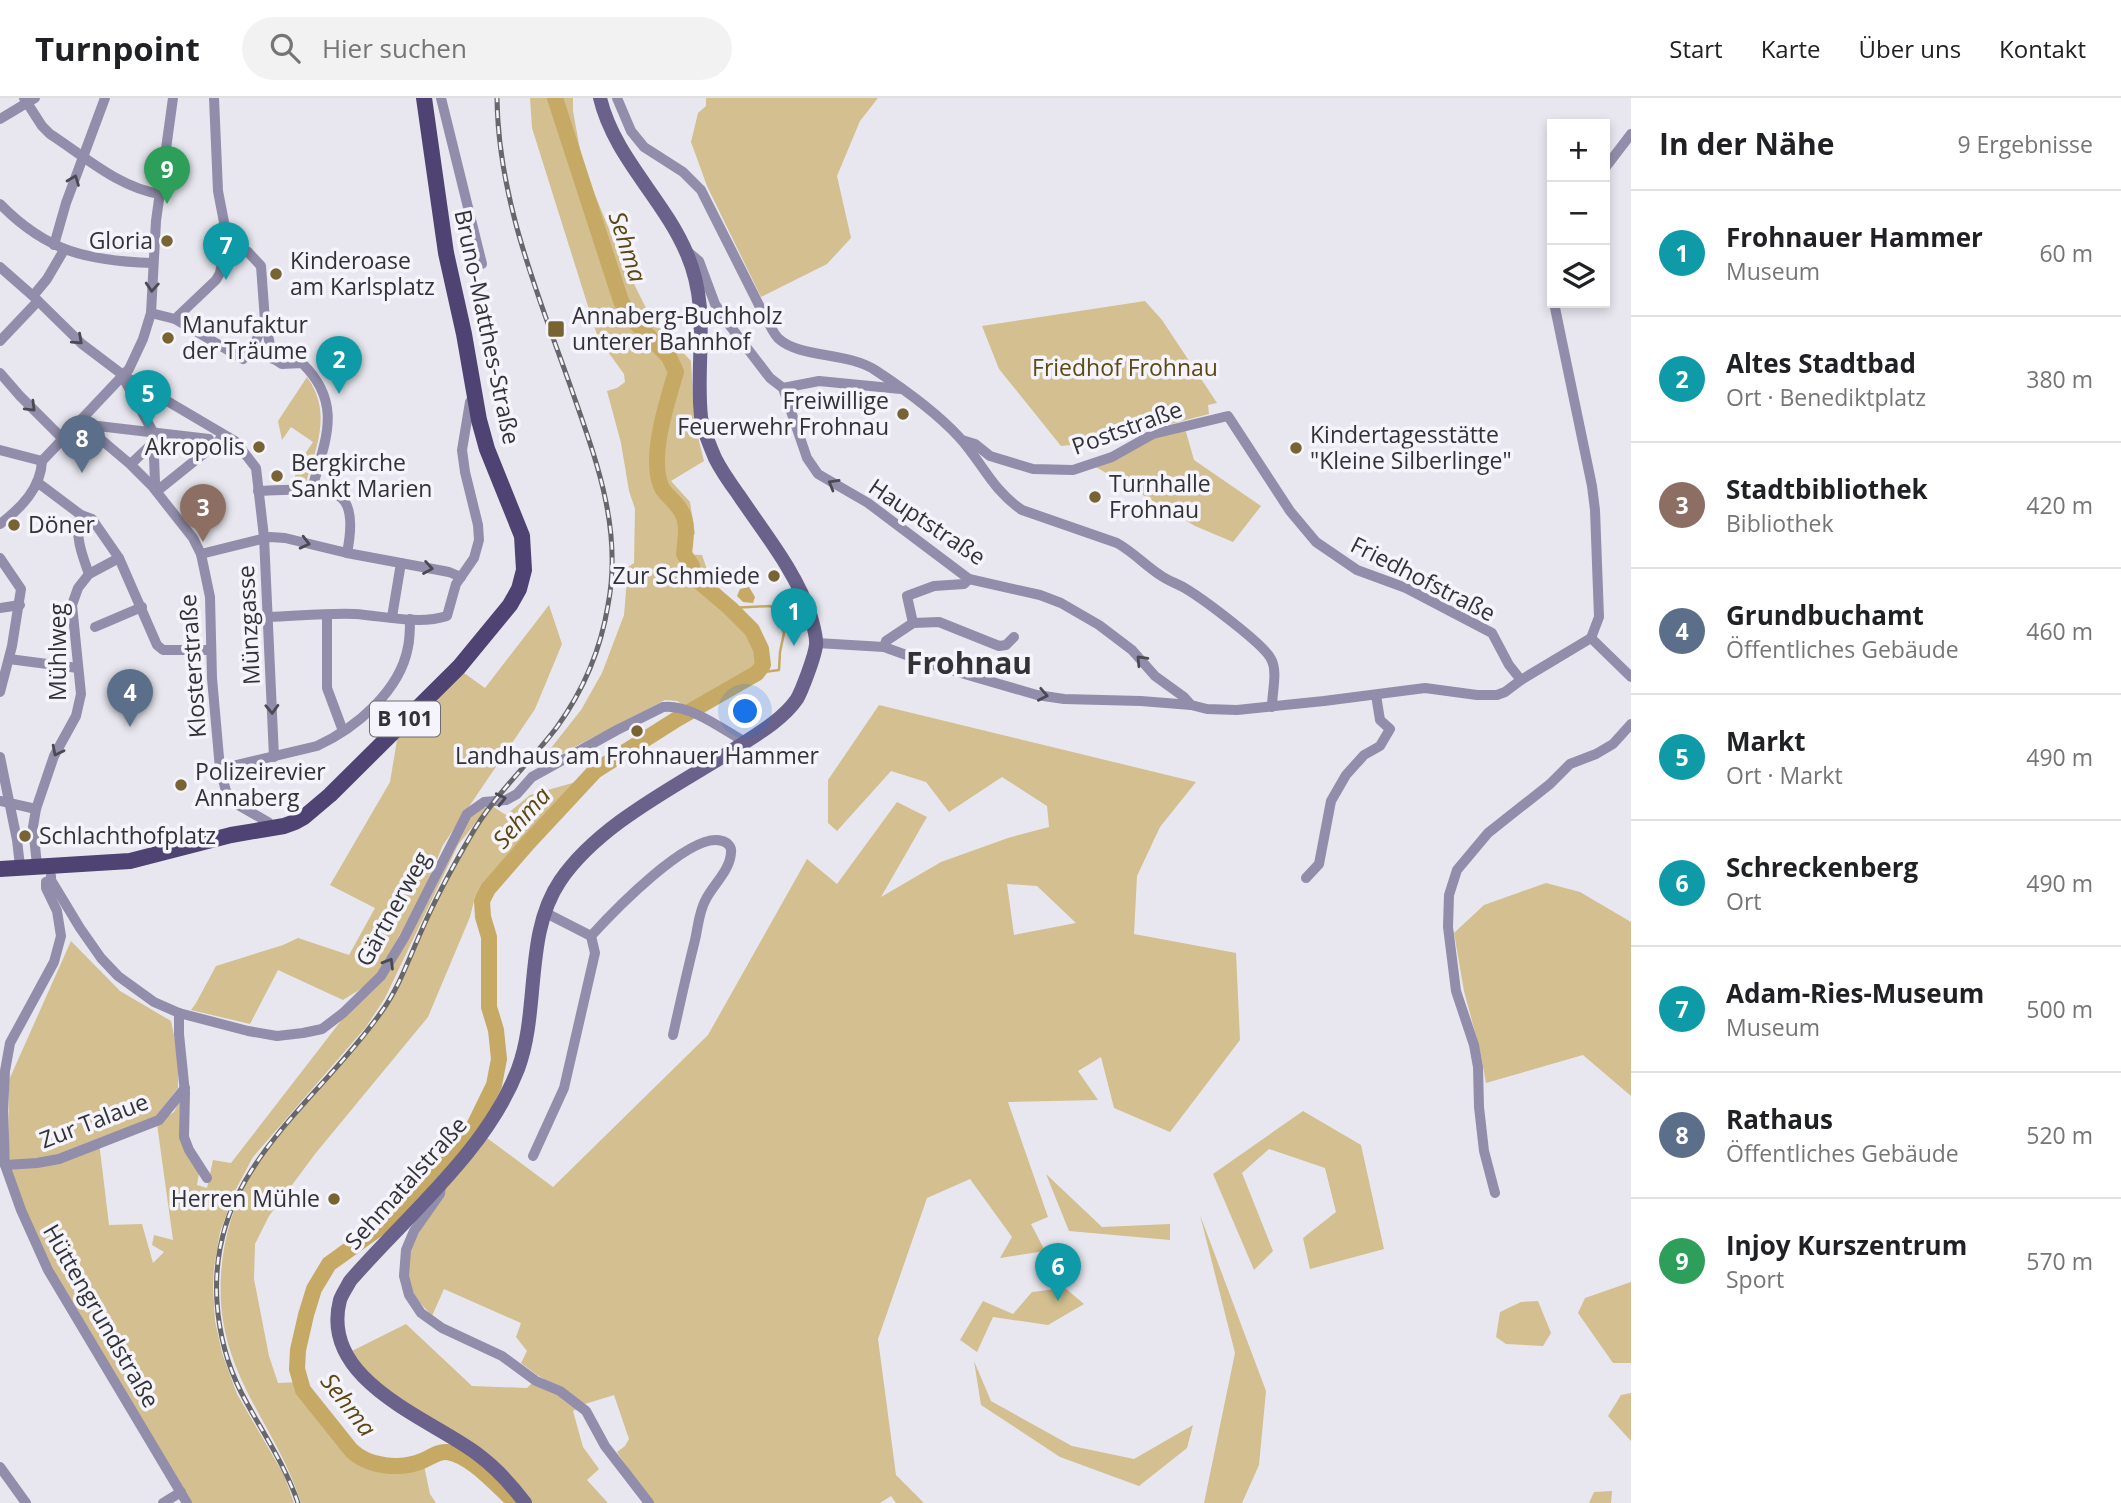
<!DOCTYPE html>
<html lang="de">
<meta charset="utf-8">
<style>
:root{--surface:#fff;--page:#f2f2f2;--text:#202124;--muted:#757577;--line:#e0e0e0;--accent:#111827}
body{margin:0;font-family:"Open Sans",sans-serif;background:var(--page);color:var(--text)}
.controls{position:absolute;right:21px;top:21px;display:grid;overflow:hidden;border-radius:0px;box-shadow:0 4px 10px #0003}
.controls button{width:63px;height:63px;display:grid;place-items:center;padding:0;border:0;border-bottom:2px solid var(--line);background:var(--surface);color:var(--text);font:35px sans-serif}
.you{position:absolute;left:746px;top:614px;width:24px;height:24px;margin:-18px;border:5px solid #fff;border-radius:50%;background:#1a73e8;box-shadow:0 0 0 10px #1a73e833}
.badge{display:grid;place-items:center;width:46px;height:46px;border-radius:50%;background:var(--accent);color:#fff;font-size:23px;font-weight:700}
.pin{position:absolute;translate:-50% -58px;filter:drop-shadow(0 2px 4px #0008)}
.pin::after{content:'';position:absolute;top:37px;width:24px;height:21px;background:inherit;clip-path:polygon(0 0,100% 0,50% 100%)}
.list{margin:0;padding:0;list-style:none}
h2{display:flex;justify-content:space-between;align-items:center;height:91px;margin:0;padding:0 28px;font-size:30px}
h2 small{font-size:23px;font-weight:400;color:var(--muted)}
.list li{display:grid;grid-template-columns:46px 1fr auto;gap:21px;align-items:center;box-sizing:border-box;height:126px;padding:0 28px;border-top:2px solid var(--line)}
.list b{display:block;font-size:26px;white-space:nowrap}
.list p{margin:0;font-size:23px;white-space:nowrap;color:var(--muted)}
.list em{font-size:23px;font-style:normal;color:var(--muted)}
.icon{flex:none;width:38px;height:38px;fill:none;stroke:currentColor;stroke-width:2;stroke-linecap:round;stroke-linejoin:round}
.map{position:relative;flex:none;width:1631px;height:1405px;overflow:hidden}
header{display:flex;align-items:center;gap:42px;box-sizing:border-box;height:98px;padding:0 35px;background:var(--surface);border-bottom:2px solid var(--line)}
header strong{font-size:33px}
nav{display:flex;gap:38px;margin-inline-start:auto;font-size:24px}
.search{width:490px;height:63px;background:var(--page);display:flex;align-items:center;gap:18px;box-sizing:border-box;padding:0 24px;border-radius:38px;color:var(--muted);font-size:26px}
main{display:flex}
aside{flex:1;background:var(--surface)}
.map>svg:first-child{display:block}
</style>
<header>
<strong>Turnpoint</strong>
<div class="search"><svg class="icon" aria-label="search" viewBox="0 0 24 24"><circle cx="10" cy="10" r="6"/><path d="M15 15l6 6"/></svg>Hier suchen</div>
<nav><a>Start</a><a>Karte</a><a>Über uns</a><a>Kontakt</a></nav>
</header>
<main>
<div class="map">
<svg width="1631" height="1405" viewBox="0 0 1631 1405">
<rect width="100%" height="100%" fill="#e8e7ef"/>
<!-- green -->
<g fill="#d3bf8f" fill-rule="evenodd">
<polygon points="530,0 573,0 573,13 583,68 621,160 652,222 691,263 694,323 704,363 671,383 690,404 695,436 680,443 680,456 702,457 710,480 756,531 766,550 758,554 753,572 689,611 677,603 665,602 536,669 581,612 602,575 624,517 628,469 634,465 635,411 629,393 621,345 607,293 617,290 625,284 624,276 598,240 532,30"/>
<polygon points="706,0 878,0 860,23 837,78 851,140 827,166 761,199 707,88 691,44 698,15 706,8"/>
<polygon points="1145,203 1162,222 1217,305 1208,307 1209,316 1102,344 1061,348 999,271 982,228"/>
<path d="M 307,279 C 333,315 316,350 305,388 L 294,388 L 296,371 L 295,369 L 291,371 L 297,355 L 303,359 L 313,344 L 291,329 L 282,342 L 278,323 Z"/>
<polygon points="1184,327 1194,362 1261,408 1233,444 1195,428 1091,366"/>
<polygon points="549,507 562,546 535,611 443,747 424,792 378,877 367,887 343,902 278,872 250,926 191,912 196,905 216,868 283,847 298,840 349,857 375,810 330,787 390,684 398,636 464,575 485,590"/>
<path d="M 879,607 L 1196,684 L 1160,729 L 1137,778 L 1134,836 L 1236,855 L 1240,942 L 1170,1034 L 1114,1010 L 1101,959 L 1078,973 L 1098,1002 L 1008,1004 L 1048,1119 L 1031,1126 L 1045,1153 L 1000,1160 L 1012,1139 L 970,1081 L 927,1100 L 878,1241 L 896,1377 L 924,1405 L 896,1405 L 891,1398 L 880,1405 L 651,1405 L 617,1354 L 625,1348 L 629,1341 L 614,1297 L 585,1306 L 537,1277 L 521,1265 L 527,1253 L 516,1239 L 521,1225 L 444,1191 L 432,1218 L 415,1199 L 408,1180 L 409,1152 L 446,1086 L 487,1040 L 553,1089 L 708,937 L 807,761 L 837,786 L 897,704 L 927,719 L 881,799 L 941,764 L 1008,740 L 1049,729 L 1047,708 L 1002,679 L 949,714 L 926,684 L 891,673 L 837,733 L 828,725 L 828,682 ZM 1007,786 L 1037,788 L 1076,825 L 1014,837 Z"/>
<path d="M 596,681 L 544,722 L 512,760 L 487,783 L 475,799 L 470,819 L 428,919 L 315,1056 L 269,1118 L 255,1146 L 254,1181 L 269,1258 L 278,1285 L 302,1284 L 350,1352 C 369,1370 400,1370 423,1363 L 430,1396 L 436,1405 L 301,1405 C 278,1332 227,1286 221,1205 C 218,1156 231,1105 258,1064 C 266,1051 278,1039 288,1027 C 322,987 360,949 387,903 C 416,855 432,799 461,750 C 470,735 482,722 492,708 L 506,717 L 530,697 L 583,682 Z"/>
<polygon points="488,709 458,747 385,900 366,929 253,1059 236,1091 220,1134 214,1170 213,1189 215,1223 222,1255 237,1296 284,1377 294,1405 192,1405 55,1175 23,1108 12,1073 8,1046 9,982 71,843 120,893 171,923 178,957 178,990 154,1021 99,1044 109,1127 142,1126 153,1165 164,1154 152,1147 154,1137 173,1142 157,1026 174,1014 179,1004 183,1005 181,1037 199,1075 197,1087 207,1090 213,1062 231,1065 347,915 385,880 429,802 473,713"/>
<polygon points="1546,785 1580,794 1631,824 1631,998 1583,957 1486,985 1481,957 1464,893 1454,835 1484,807"/>
<polygon points="1303,1013 1361,1047 1384,1151 1310,1171 1303,1140 1336,1114 1325,1070 1269,1051 1242,1075 1273,1153 1254,1172 1213,1076"/>
<polygon points="1046,1076 1102,1129 1170,1126 1170,1142 1069,1133"/>
<polygon points="1200,1117 1266,1293 1259,1367 1242,1405 1204,1405 1235,1255"/>
<polygon points="1631,1184 1631,1265 1613,1265 1578,1215 1585,1200"/>
<polygon points="1065,1190 1084,1206 1048,1227 993,1219 977,1254 960,1242 983,1203 1013,1216 1032,1194"/>
<polygon points="1538,1203 1551,1235 1543,1248 1506,1246 1496,1239 1500,1214 1521,1204"/>
<polygon points="406,1226 472,1288 527,1290 532,1285 560,1297 577,1311 573,1313 583,1349 599,1371 587,1382 608,1405 530,1405 362,1271 352,1253"/>
<polygon points="974,1263 991,1303 1072,1348 1134,1361 1193,1327 1187,1350 1139,1388 1060,1359 981,1307"/>
<polygon points="1631,1295 1631,1343 1608,1318 1621,1297"/>
<polygon points="1612,1393 1611,1405 1589,1405 1594,1394"/>
</g>
<!-- water -->
<polygon fill="#c6a964" points="749,489 755,499 753,505 743,504 737,498 740,491"/>
<g fill="none" stroke-linecap="round" stroke-linejoin="round">
<!-- stream -->
<polyline stroke="#c6a964" stroke-width="2.5" points="730,510 771,508 784,535 780,554 779,572 757,575"/>
<!-- river -->
<path stroke="#c6a964" stroke-width="16" d="M 516,1405 C 498,1389 471,1357 447,1354 C 438,1353 430,1360 422,1363 C 400,1372 368,1369 351,1352 L 303,1292 L 297,1271 L 298,1252 L 306,1217 L 314,1191 L 329,1166 L 386,1125 L 473,1030 L 494,987 L 499,961 L 496,932 L 489,909 L 489,839 L 483,819 L 482,803 L 488,791 L 528,745 L 595,673 L 677,621 L 757,575 L 763,567 L 761,551 L 752,532 L 730,510 L 696,481 L 692,468 L 684,456 C 686,436 690,420 675,405 C 671,400 663,394 661,388 C 649,358 667,304 676,274 L 669,259 L 633,222 L 621,203 L 555,0"/>
<!-- street -->
<g stroke="#928daa" stroke-width="10">
<path d="M 24,0 L 42,28 L 50,36 C 84,58 119,90 160,96"/>
<polyline points="441,0 482,166"/>
<path d="M 617,0 L 631,33 L 644,49 L 683,74 L 701,92 L 767,223 C 771,228 774,237 779,241 C 800,260 848,254 875,272 C 904,291 935,313 959,339 C 982,364 992,392 1022,412 L 1117,445 C 1133,454 1145,467 1160,477 C 1168,483 1179,486 1188,492 C 1204,502 1264,546 1271,561 C 1278,573 1272,594 1272,609"/>
<polyline points="0,21 35,0"/>
<polyline points="1605,70 1631,36"/>
<path d="M 0,106 C 47,154 88,163 153,165"/>
<polyline points="227,140 248,154 261,168 265,223 273,261"/>
<polyline points="54,147 66,105 105,0"/>
<polyline points="687,153 699,163 715,206 724,220 770,280 783,290 807,360 818,376 868,405 969,481 1040,497 1061,505 1099,527 1132,552 1155,578 1184,599 1191,607"/>
<polyline points="0,169 33,198 82,246 123,277 235,343 256,370 264,439 274,659"/>
<polyline points="33,198 47,181 64,152"/>
<polyline points="1554,205 1592,388 1595,412 1599,519 1591,540"/>
<polyline points="151,215 175,221 216,182 220,175 227,140 218,93 214,0"/>
<polyline points="175,221 243,261 254,248 264,223"/>
<polyline points="0,243 38,203"/>
<path d="M 254,248 L 282,266 L 302,265 C 344,306 325,342 312,391"/>
<polyline points="0,275 20,298 63,341"/>
<polyline points="125,283 153,334 155,384"/>
<polyline points="783,290 819,283 901,291"/>
<polyline points="79,323 130,366 152,388 193,440 201,456 210,499 212,580 220,671 226,693 238,707 268,724 273,730"/>
<polyline points="98,328 209,341"/>
<polyline points="962,342 975,346 990,358 1033,371 1073,372 1112,359 1153,336 1228,318 1290,413 1316,444 1357,472 1406,490 1492,535 1509,567 1521,582"/>
<polyline points="0,352 42,363"/>
<polyline points="42,363 129,271 143,241 151,215 156,123 173,0"/>
<polyline points="134,363 153,345"/>
<polyline points="37,384 81,417 92,421 119,460 157,547 163,552 211,552"/>
<polyline points="157,393 218,344 223,337"/>
<path d="M 258,393 C 277,393 324,387 339,398 C 355,408 350,440 347,455"/>
<path d="M 81,417 C 73,434 83,460 89,476"/>
<path d="M 0,426 C 21,410 41,390 42,363"/>
<polyline points="201,456 270,439 285,440 347,455 449,474 461,479"/>
<polyline points="0,460 21,491 12,548 0,594"/>
<polyline points="0,510 20,507"/>
<polyline points="327,517 327,590 343,633"/>
<path d="M 268,519 C 297,518 326,515 355,516 C 384,518 419,527 447,518 L 456,486 L 474,460 L 479,442 L 478,427 L 465,374 L 462,352 L 470,304 L 473,300"/>
<polyline points="392,519 401,465"/>
<polyline points="913,525 939,524 999,548 1006,547 1014,539"/>
<polyline points="95,529 142,509"/>
<polyline points="1591,540 1631,579"/>
<polyline points="817,545 884,549 937,568 1037,597 1064,601 1141,603 1191,607 1207,611 1237,612 1324,603 1425,590 1477,597 1497,597 1505,594 1521,582 1591,540"/>
<polyline points="884,549 886,543 913,525 907,498 934,488 964,486 969,481"/>
<polyline points="9,561 78,570"/>
<polyline points="0,659 17,742 20,768"/>
<path d="M 220,671 L 317,648 C 356,630 400,593 408,549 C 410,540 410,530 410,521"/>
<polyline points="0,703 36,711"/>
<polyline points="37,767 33,729 36,711 54,658 76,618 81,596 72,507 78,490 89,476 119,460"/>
<polyline points="51,778 51,782 46,784 46,790 57,813 61,838 54,864 10,945 5,973 3,1013 5,1067 21,1112 48,1172 187,1405"/>
<polyline points="1306,780 1319,766 1331,703 1346,677 1364,657 1380,648 1390,631 1380,622 1376,597"/>
<path d="M 51,782 L 80,830 L 101,860 L 118,878 L 154,904 L 179,915 L 248,933 L 277,938 L 303,935 L 322,931 L 343,915 L 381,878 L 404,840 L 467,716 L 484,704 L 506,702 L 517,696 L 532,679 L 617,632 L 663,609 C 690,606 722,631 745,644"/>
<path d="M 544,814 L 591,838 C 611,816 691,732 722,743 C 727,744 732,749 731,754 C 731,771 713,787 706,801 C 699,813 698,829 695,842 C 687,874 680,905 673,937"/>
<polyline points="179,915 179,936 185,995 184,1039 189,1052 207,1080"/>
<polyline points="533,1058 564,990 595,855 591,838"/>
<polyline points="5,1067 37,1065 59,1061 159,1022 185,990"/>
<polyline points="441,1087 440,1096 414,1133 406,1152 404,1178 409,1197 421,1215 442,1230 502,1258 536,1283 560,1293 586,1313 605,1348 649,1405"/>
<polyline points="1495,1095 1484,1053 1479,1009 1478,969 1474,947 1456,893 1448,829 1449,797 1457,772 1488,735 1550,686 1570,666 1596,656 1613,646 1631,626"/>
<polyline points="0,1369 26,1405"/>
<polyline points="163,1405 181,1394"/>
</g>
<!-- secondary -->
<path stroke="#6a628a" stroke-width="14" d="M 525,1405 C 511,1386 495,1369 476,1355 C 427,1319 319,1282 340,1202 C 342,1196 347,1189 350,1183 C 407,1117 486,1054 518,971 C 540,912 524,836 560,783 C 598,727 673,690 730,654 C 752,639 781,624 797,601 C 802,592 815,558 816,547 C 817,539 813,527 811,519 C 796,473 764,435 738,396 C 730,385 721,372 715,360 C 710,348 703,332 701,319 C 695,262 711,212 687,156 C 664,101 614,59 600,0"/>
<!-- primary -->
<polyline stroke="#4e4373" stroke-width="16" points="0,771 130,763 231,737 284,728 295,724 304,719 330,697 459,569 510,507 519,491 524,472 522,438 487,351 479,322 464,236 446,155 424,0"/>
<!-- rail casing -->
<g stroke="#67666b" stroke-width="5">
<path id="rail" d="M 298,1405 C 284,1364 260,1331 241,1294 C 227,1266 219,1235 217,1204 C 208,1071 315,1009 382,913 C 399,889 408,863 420,836 C 434,803 452,770 470,739 C 493,698 529,666 557,629 C 583,593 601,550 608,507 C 623,429 595,359 570,287 C 537,194 498,100 497,0"/>
</g>
<!-- rail -->
<use href="#rail" stroke="#f5f4fc" stroke-width="2.5" stroke-dasharray="8" stroke-linecap="butt"/>
</g>
<!-- one-way arrows -->
<defs><path id="oneway-chevron" d="M-2-3.5L2.5 0L-2 3.5" fill="none" stroke-width="1.6" stroke-linecap="round" stroke-linejoin="round" transform="scale(1.75)"/></defs>
<g stroke="#4b4a53">
<use href="#oneway-chevron" transform="translate(74 82) rotate(-69)"/>
<use href="#oneway-chevron" transform="translate(152 189) rotate(94)"/>
<use href="#oneway-chevron" transform="translate(78 242) rotate(42)"/>
<use href="#oneway-chevron" transform="translate(31 309) rotate(45)"/>
<use href="#oneway-chevron" transform="translate(833 386) rotate(-150)"/>
<use href="#oneway-chevron" transform="translate(305 445) rotate(14)"/>
<use href="#oneway-chevron" transform="translate(428 470) rotate(10)"/>
<use href="#oneway-chevron" transform="translate(1141 562) rotate(-133)"/>
<use href="#oneway-chevron" transform="translate(1043 597) rotate(11)"/>
<use href="#oneway-chevron" transform="translate(272 611) rotate(88)"/>
<use href="#oneway-chevron" transform="translate(57 653) rotate(117)"/>
<use href="#oneway-chevron" transform="translate(501 701) rotate(-13)"/>
<use href="#oneway-chevron" transform="translate(389 865) rotate(-59)"/>
</g>
<!-- markers -->
<g fill="#786433" stroke="#f5f4fc" stroke-width="2.5">
<circle cx="167" cy="143" r="7"/>
<circle cx="276" cy="176" r="7"/>
<rect x="547" y="222" width="18" height="18" rx="3.5"/>
<circle cx="168" cy="240" r="7"/>
<circle cx="903" cy="316" r="7"/>
<circle cx="259" cy="349" r="7"/>
<circle cx="1296" cy="350" r="7"/>
<circle cx="277" cy="378" r="7"/>
<circle cx="1095" cy="399" r="7"/>
<circle cx="14" cy="427" r="7"/>
<circle cx="774" cy="478" r="7"/>
<circle cx="637" cy="633" r="7"/>
<circle cx="181" cy="687" r="7"/>
<circle cx="25" cy="738" r="7"/>
<circle cx="334" cy="1101" r="7"/>
</g>
<g text-anchor="middle" stroke-width="7" stroke-linejoin="round" paint-order="stroke">
<!-- shield labels -->
<rect fill="#f5f4fc" stroke="#6d6d71" stroke-width="2" x="370" y="603.5" width="70" height="35" rx="5"/>
<g font-size="21" font-weight="bold" fill="#333336">
<text x="405" y="628">B 101</text>
</g>
<!-- poi labels -->
<g font-size="23" fill="#333336" stroke="#f5f4fc" text-anchor="start">
<text x="153" y="151" text-anchor="end">Gloria</text>
<text x="290" y="171">Kinderoase<tspan x="290" dy="26">am Karlsplatz</tspan></text>
<text x="572" y="226">Annaberg-Buchholz<tspan x="572" dy="26">unterer Bahnhof</tspan></text>
<text x="182" y="235">Manufaktur<tspan x="182" dy="26">der Träume</tspan></text>
<text x="889" y="311" text-anchor="end">Freiwillige<tspan x="889" dy="26">Feuerwehr Frohnau</tspan></text>
<text x="1310" y="345">Kindertagesstätte<tspan x="1310" dy="26">"Kleine Silberlinge"</tspan></text>
<text x="245" y="357" text-anchor="end">Akropolis</text>
<text x="291" y="373">Bergkirche<tspan x="291" dy="26">Sankt Marien</tspan></text>
<text x="1109" y="394">Turnhalle<tspan x="1109" dy="26">Frohnau</tspan></text>
<text x="28" y="435">Döner</text>
<text x="760" y="486" text-anchor="end">Zur Schmiede</text>
<text x="637" y="666" text-anchor="middle">Landhaus am Frohnauer Hammer</text>
<text x="195" y="682">Polizeirevier<tspan x="195" dy="26">Annaberg</tspan></text>
<text x="39" y="746">Schlachthofplatz</text>
<text x="320" y="1109" text-anchor="end">Herren Mühle</text>
</g>
<!-- street labels -->
<g font-size="23" fill="#333336" stroke="#f5f4fc">
<text transform="translate(487 229) rotate(78)" y="8">Bruno-Matthes-Straße</text>
<text transform="translate(1127 330) rotate(-20)" y="8">Poststraße</text>
<text transform="translate(927 424) rotate(34)" y="8">Hauptstraße</text>
<text transform="translate(1423 481) rotate(27)" y="8">Friedhofstraße</text>
<text transform="translate(249 527) rotate(-93)" y="8">Münzgasse</text>
<text transform="translate(58 554) rotate(-90)" y="8">Mühlweg</text>
<text transform="translate(193 568) rotate(-94)" y="8">Klosterstraße</text>
<text transform="translate(393 811) rotate(-61)" y="8">Gärtnerweg</text>
<text transform="translate(94 1023) rotate(-21)" y="8">Zur Talaue</text>
<text transform="translate(406 1085) rotate(-48)" y="8">Sehmatalstraße</text>
<text transform="translate(101 1218) rotate(60)" y="8">Hüttengrundstraße</text>
</g>
<!-- park labels -->
<g font-size="23" fill="#5d4913" stroke="#f5f4fc">
<text x="1125" y="278">Friedhof Frohnau</text>
</g>
<!-- water labels -->
<g font-size="24" font-style="italic" fill="#5b4710" stroke="#f5f4fc">
<text transform="translate(627 149) rotate(72)" y="8">Sehma</text>
<text transform="translate(522 720) rotate(-48)" y="8">Sehma</text>
<text transform="translate(348 1307) rotate(52)" y="8">Sehma</text>
</g>
<!-- district labels -->
<g font-size="30" font-weight="bold" fill="#333336" stroke="#f5f4fc">
<text x="969" y="576">Frohnau</text>
</g>
</g>
</svg>
<div class="controls">
<button>+</button>
<button>−</button>
<button><svg class="icon" aria-label="layers" viewBox="0 0 24 24"><path d="M12 4l9 5-9 5-9-5zM3 14l9 5 9-5"/></svg></button>
</div>
<div class="you"></div>
<div class="pin badge" style="left:794px;top:548px;background:#0f9aa8">1</div>
<div class="pin badge" style="left:339px;top:296px;background:#0f9aa8">2</div>
<div class="pin badge" style="left:203px;top:444px;background:#8d6e63">3</div>
<div class="pin badge" style="left:130px;top:629px;background:#5c6f8a">4</div>
<div class="pin badge" style="left:148px;top:330px;background:#0f9aa8">5</div>
<div class="pin badge" style="left:1058px;top:1203px;background:#0f9aa8">6</div>
<div class="pin badge" style="left:226px;top:182px;background:#0f9aa8">7</div>
<div class="pin badge" style="left:82px;top:375px;background:#5c6f8a">8</div>
<div class="pin badge" style="left:167px;top:106px;background:#2e9e5b">9</div>
</div>
<aside>
<h2>In der Nähe<small>9 Ergebnisse</small></h2>
<ul class="list">
<li><span class="badge" style="background:#0f9aa8">1</span><div><b>Frohnauer Hammer</b><p>Museum</p></div><em>60 m</em></li>
<li><span class="badge" style="background:#0f9aa8">2</span><div><b>Altes Stadtbad</b><p>Ort · Benediktplatz</p></div><em>380 m</em></li>
<li><span class="badge" style="background:#8d6e63">3</span><div><b>Stadtbibliothek</b><p>Bibliothek</p></div><em>420 m</em></li>
<li><span class="badge" style="background:#5c6f8a">4</span><div><b>Grundbuchamt</b><p>Öffentliches Gebäude</p></div><em>460 m</em></li>
<li><span class="badge" style="background:#0f9aa8">5</span><div><b>Markt</b><p>Ort · Markt</p></div><em>490 m</em></li>
<li><span class="badge" style="background:#0f9aa8">6</span><div><b>Schreckenberg</b><p>Ort</p></div><em>490 m</em></li>
<li><span class="badge" style="background:#0f9aa8">7</span><div><b>Adam-Ries-Museum</b><p>Museum</p></div><em>500 m</em></li>
<li><span class="badge" style="background:#5c6f8a">8</span><div><b>Rathaus</b><p>Öffentliches Gebäude</p></div><em>520 m</em></li>
<li><span class="badge" style="background:#2e9e5b">9</span><div><b>Injoy Kurszentrum</b><p>Sport</p></div><em>570 m</em></li>
</ul>
</aside>
</main>
